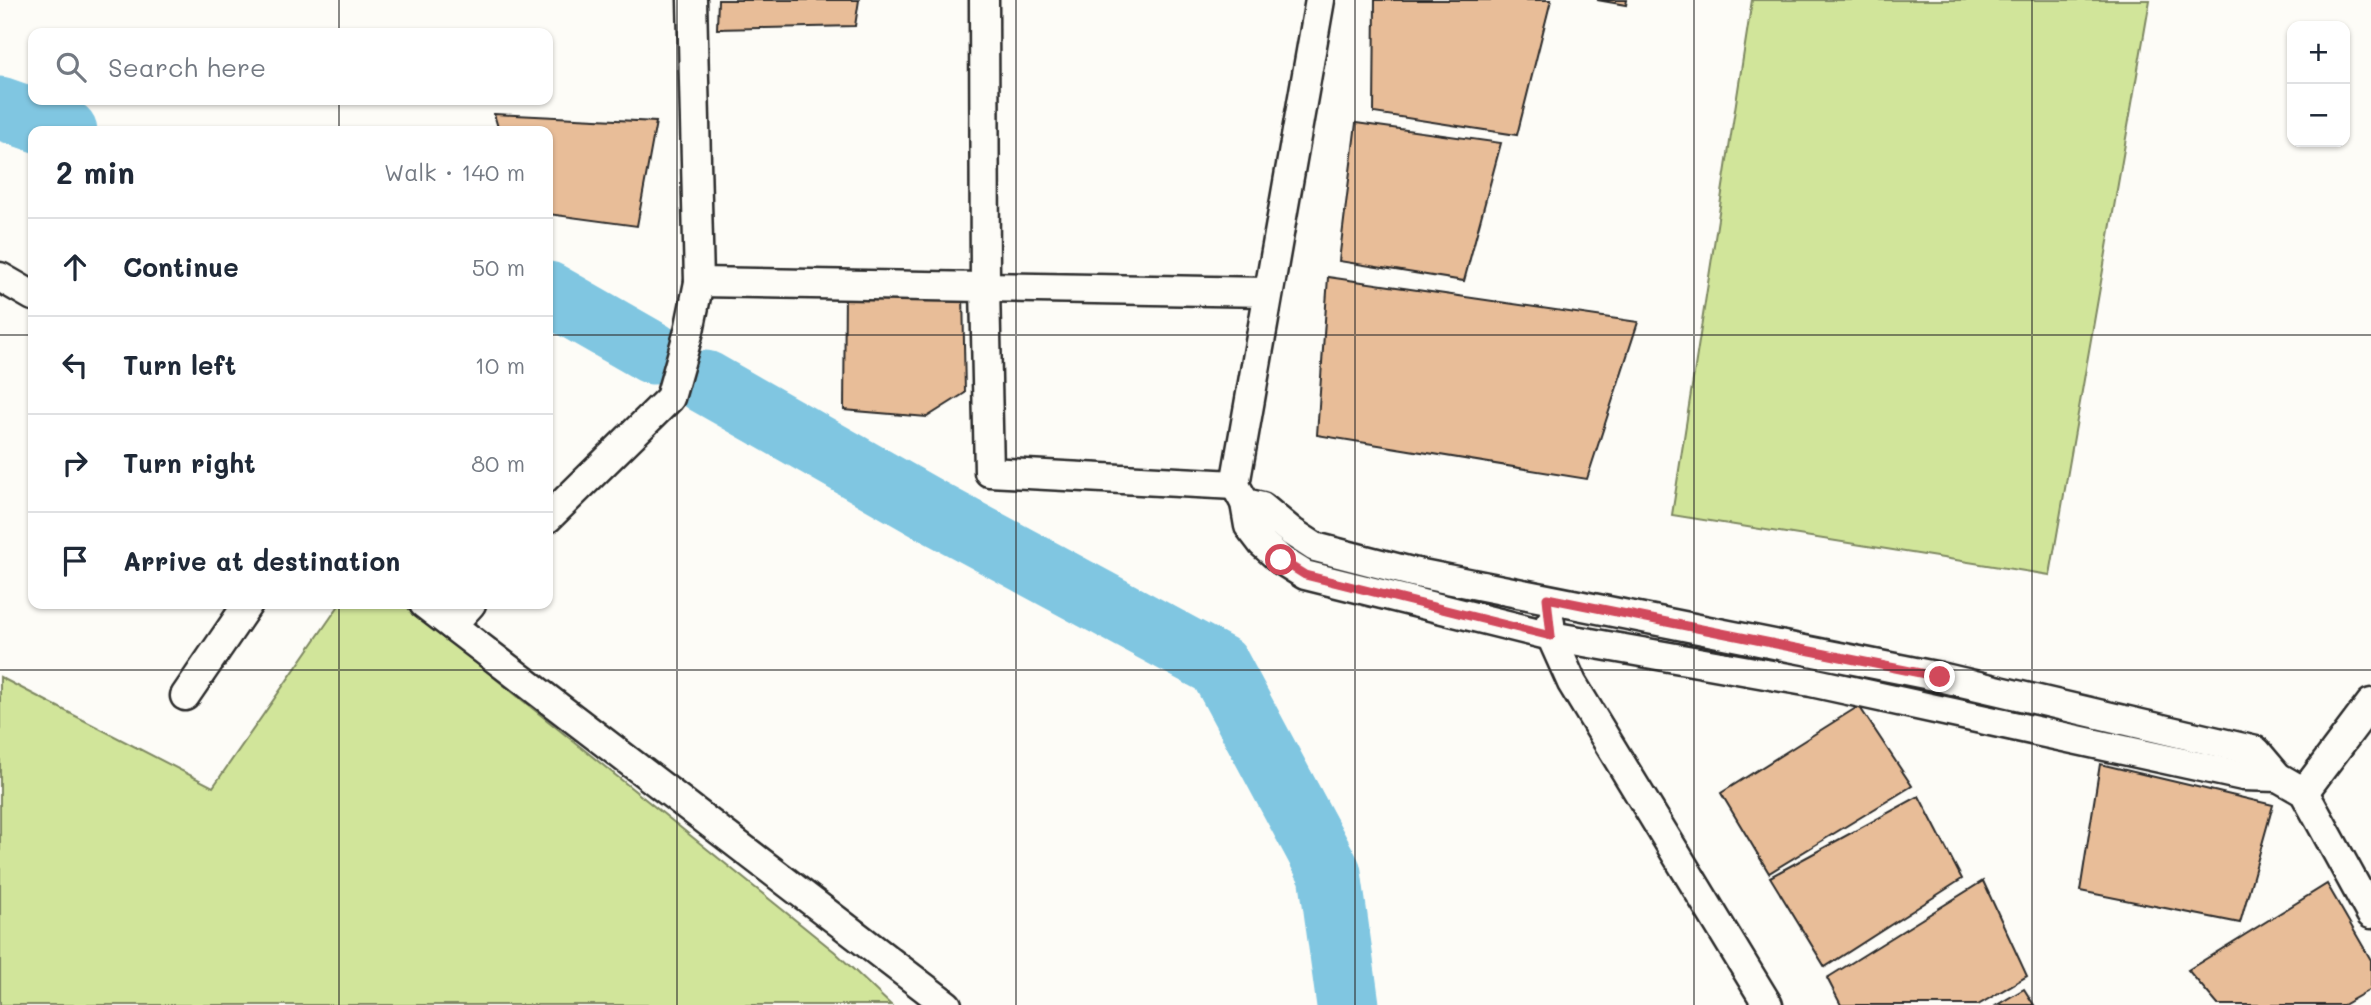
<!DOCTYPE html>
<meta charset="utf-8">
<style>
:root{--surface:#fff;--page:#f2f2f3;--text:#1f2937;--muted:#747a83;--line:#e0e1e3}
body{margin:0;font-family:Mali,sans-serif;background:var(--page);color:var(--text)}
.controls{position:absolute;right:21px;top:21px;display:grid;overflow:hidden;border-radius:14px;box-shadow:0 2px 5px #0004}
.controls button{width:63px;height:63px;display:grid;place-items:center;padding:0;border:0;border-bottom:2px solid var(--line);background:var(--surface);color:var(--text);font:35px sans-serif}
.stop{position:absolute;width:21px;height:21px;margin:-16px;border:5px solid #d1495b;border-radius:50%;background:#fff}
.stop.end{background:#d1495b;border-color:#fff;box-shadow:0 2px 7px #0008}
.list{margin:0;padding:0;list-style:none}
h2{display:flex;justify-content:space-between;align-items:center;height:91px;margin:0;padding:0 28px;font-size:30px}
h2 small{font-size:23px;font-weight:400;color:var(--muted)}
.list li{display:grid;grid-template-columns:46px 1fr auto;gap:21px;align-items:center;box-sizing:border-box;height:98px;padding:0 28px;border-top:2px solid var(--line)}
.list b{display:block;font-size:26px;white-space:nowrap}
.list em{font-size:23px;font-style:normal;color:var(--muted)}
.icon{flex:none;width:38px;height:38px;fill:none;stroke:currentColor;stroke-width:2;stroke-linecap:round;stroke-linejoin:round}
.map{position:relative;flex:none;width:2371px;height:1005px;overflow:hidden}
.search{position:absolute;background:var(--surface);box-shadow:0 2px 5px #0004;left:28px;top:28px;width:525px;height:77px;display:flex;align-items:center;gap:18px;box-sizing:border-box;padding:0 24px;border-radius:14px;color:var(--muted);font-size:26px}
.panel{position:absolute;background:var(--surface);box-shadow:0 2px 5px #0004;left:28px;top:126px;width:525px;height:483px;border-radius:14px}
.map>svg:first-child{display:block}
</style>
<div class="map">
<svg width="2371" height="1005" viewBox="0 0 2371 1005">
<rect width="100%" height="100%" fill="#fdfcf7"/>
<filter id="ink" filterUnits="userSpaceOnUse"><feTurbulence type="fractalNoise" baseFrequency=".0143" numOctaves="2"/><feDisplacementMap in="SourceGraphic" scale="14" xChannelSelector="R" yChannelSelector="G"/><feConvolveMatrix kernelMatrix="1 2 1 2 8 2 1 2 1" color-interpolation-filters="sRGB"/></filter>
<g filter="url(#ink)">
<!-- green -->
<g fill="#d1e59a" stroke="#7e8862" stroke-width="2">
<polygon points="1752,0 2150,0 2050,575 1672,515"/>
<polygon points="340,604 403,604 835,952 891,1005 0,1005 0,677 213,787"/>
</g>
<g fill="none" stroke-linecap="round" stroke-linejoin="round">
<!-- river -->
<g stroke="#80c6e1" stroke-width="63">
<polyline points="0,108 66,131"/>
<polyline points="548,293 653,353"/>
<polyline points="705,382 930,510 1219,666 1330,873 1348,1005"/>
</g>
</g>
<!-- building -->
<g fill="#e8bd98" stroke="#2b2b2b" stroke-width="2">
<polygon points="718,0 859,0 855,26 717,29"/>
<polygon points="1375,0 1551,0 1517,135 1374,113"/>
<polygon points="1597,0 1627,0 1626,5"/>
<polygon points="494,114 656,122 637,226 548,214 548,131 499,131"/>
<polygon points="1356,123 1501,143 1464,281 1339,261"/>
<polygon points="1328,277 1638,322 1587,479 1317,435"/>
<polygon points="845,290 963,293 965,393 927,417 844,410"/>
<polygon points="1859,706 1912,786 1769,873 1721,793"/>
<polygon points="2100,764 2273,805 2240,923 2080,891"/>
<polygon points="1919,796 1962,879 1825,967 1770,877"/>
<polygon points="1983,881 2027,976 1978,1005 1841,1005 1827,978"/>
<polygon points="2327,884 2371,960 2371,989 2343,1005 2218,1005 2188,970"/>
<polygon points="2024,989 2034,1005 1997,1005"/>
</g>
<g fill="none" stroke-linecap="round" stroke-linejoin="round">
<!-- street casing -->
<g stroke="#2b2b2b" stroke-width="33">
<g id="street">
<polyline points="984,0 985,287 989,472 1235,485"/>
<polyline points="1320,0 1235,485 1245,503 1249,526 1262,543 1281,560 1305,575 1551,636 1811,682 2243,776 2278,777"/>
<polyline points="0,277 33,296"/>
<polyline points="699,282 1268,292"/>
<polyline points="1245,503 1262,507 1292,532 1315,547 1412,572 1940,677 2256,751 2278,777 2304,792 2371,914"/>
<polyline points="548,518 670,398 689,331 699,282 692,0"/>
<polyline points="424,604 947,1005"/>
<polyline points="1550,623 1551,636 1572,683 1768,1005"/>
<polyline points="452,625 471,604"/>
<polyline points="185,696 248,604"/>
<polyline points="2304,792 2371,703"/>
</g>
</g>
<!-- street -->
<use href="#street" stroke="#fdfcf7" stroke-width="28"/>
</g>
</g>
<g fill="none" stroke-linecap="round" stroke-linejoin="round" filter="url(#ink)">
<!-- route -->
<polyline stroke="#d1495b" stroke-width="9" points="1281,560 1305,575 1551,636 1547,598 1940,677"/>
</g>
<!-- grid -->
<path fill="none" stroke="#2b2b2b" stroke-width="2" stroke-opacity="0.55" d="M 339,0 L 339,33M 677,0 L 677,1005M 1016,0 L 1016,1005M 1355,0 L 1355,1005M 1694,0 L 1694,1005M 2032,0 L 2032,1005M 339,100 L 339,131M 0,335 L 33,335M 548,335 L 2371,335M 339,604 L 339,1005M 0,670 L 2371,670"/>
</svg>
<div class="controls">
<button>+</button>
<button>−</button>
</div>
<div class="stop" style="left:1281px;top:560px"></div>
<div class="stop end" style="left:1940px;top:677px"></div>
<div class="search"><svg class="icon" aria-label="search" viewBox="0 0 24 24"><circle cx="10" cy="10" r="6"/><path d="M15 15l6 6"/></svg>Search here</div>
<section class="panel">
<h2>2 min<small>Walk · 140 m</small></h2>
<ul class="list">
<li><svg class="icon" aria-label="ahead" viewBox="0 0 24 24"><path d="M12 20V5M6 11l6-6 6 6"/></svg><div><b>Continue</b></div><em>50 m</em></li>
<li><svg class="icon" aria-label="left" viewBox="0 0 24 24"><path d="M17 20v-9H6M10 6l-5 5 5 5"/></svg><div><b>Turn left</b></div><em>10 m</em></li>
<li><svg class="icon" aria-label="right" viewBox="0 0 24 24"><path d="M7 20v-9h11M14 6l5 5-5 5"/></svg><div><b>Turn right</b></div><em>80 m</em></li>
<li><svg class="icon" aria-label="arrive" viewBox="0 0 24 24"><path d="M6 21V4h12l-3 4 3 4H6"/></svg><div><b>Arrive at destination</b></div></li>
</ul>
</section>
</div>
